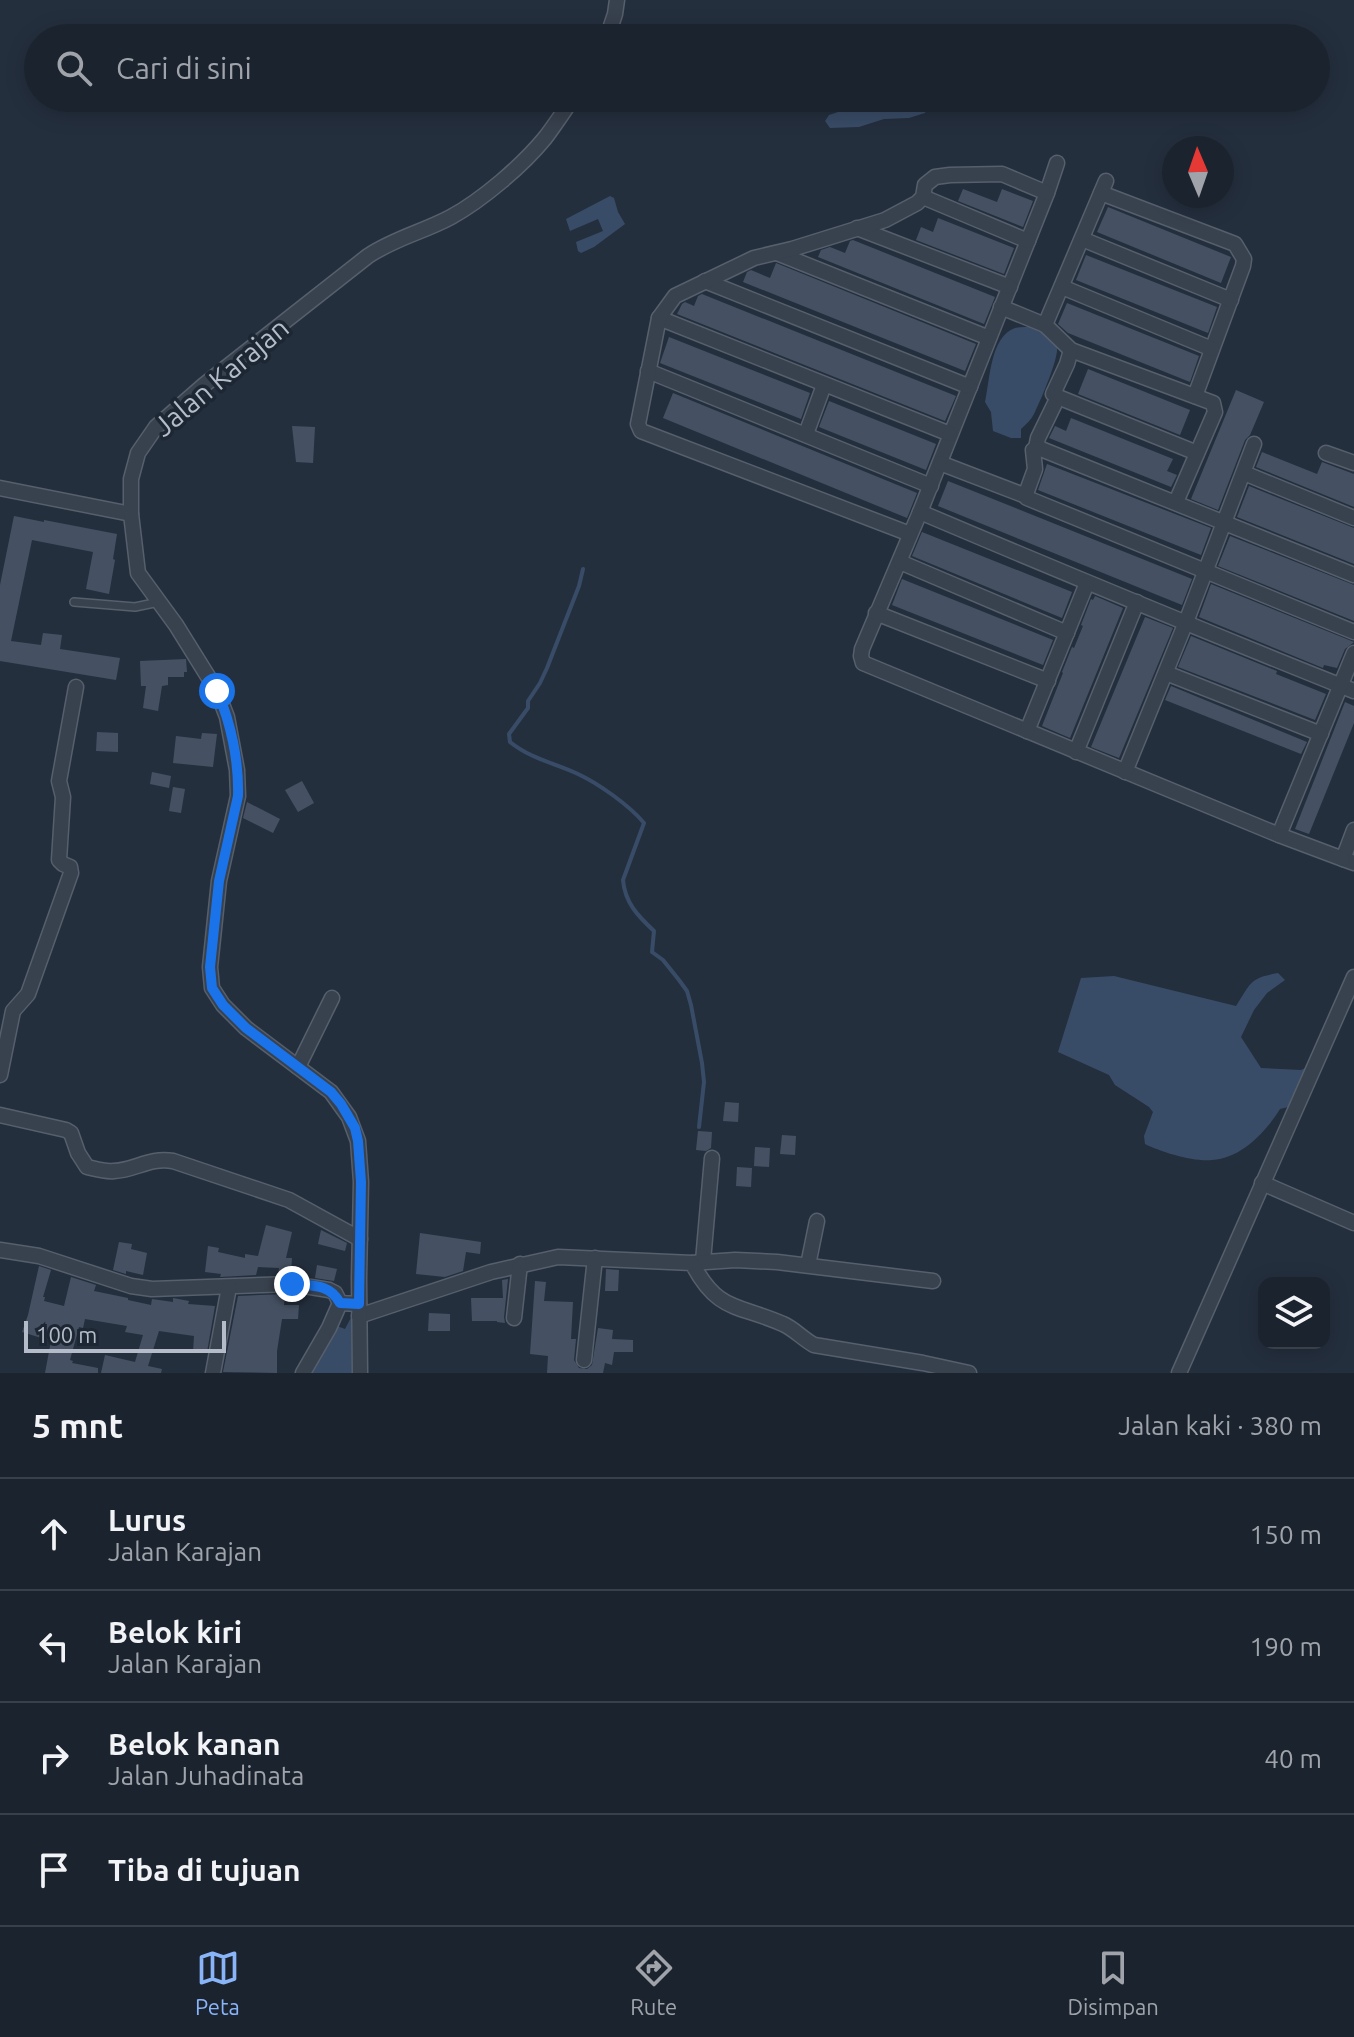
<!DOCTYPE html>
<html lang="id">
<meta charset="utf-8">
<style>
:root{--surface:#1b232e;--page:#242b36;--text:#f1f3f6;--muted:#a0a4aa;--line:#39404a;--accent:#8ab4f8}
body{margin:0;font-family:Ubuntu,sans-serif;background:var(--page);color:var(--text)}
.controls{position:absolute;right:24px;bottom:24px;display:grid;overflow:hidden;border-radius:16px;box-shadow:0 4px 20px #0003}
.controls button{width:72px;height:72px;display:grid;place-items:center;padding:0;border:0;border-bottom:2px solid var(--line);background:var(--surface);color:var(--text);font:40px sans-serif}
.compass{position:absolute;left:1162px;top:136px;width:72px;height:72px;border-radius:50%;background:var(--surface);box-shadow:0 4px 20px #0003;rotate:358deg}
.scale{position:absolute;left:24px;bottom:20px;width:202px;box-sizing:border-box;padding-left:8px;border:4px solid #b4bcc9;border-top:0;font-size:22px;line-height:28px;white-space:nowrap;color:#b4bcc9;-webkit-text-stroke:6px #1d2633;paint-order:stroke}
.stop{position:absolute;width:24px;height:24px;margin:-18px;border:6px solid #1a73e8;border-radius:50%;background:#fff}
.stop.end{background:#1a73e8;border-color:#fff;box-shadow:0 2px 8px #0008}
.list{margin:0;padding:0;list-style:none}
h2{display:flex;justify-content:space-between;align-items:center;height:104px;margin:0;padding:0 32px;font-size:34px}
h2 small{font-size:26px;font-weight:400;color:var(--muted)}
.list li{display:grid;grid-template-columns:52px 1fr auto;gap:24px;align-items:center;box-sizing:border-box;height:112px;padding:0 32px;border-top:2px solid var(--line)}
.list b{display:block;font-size:30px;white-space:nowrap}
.list p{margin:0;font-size:26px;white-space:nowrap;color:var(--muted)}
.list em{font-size:26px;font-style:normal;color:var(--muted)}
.icon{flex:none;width:44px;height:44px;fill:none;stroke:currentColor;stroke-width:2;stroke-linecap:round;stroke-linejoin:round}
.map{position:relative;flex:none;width:1354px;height:1373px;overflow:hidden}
.search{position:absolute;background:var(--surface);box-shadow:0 4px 20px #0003;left:24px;right:24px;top:24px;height:88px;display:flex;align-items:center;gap:20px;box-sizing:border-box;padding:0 28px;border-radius:44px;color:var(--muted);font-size:30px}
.sheet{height:552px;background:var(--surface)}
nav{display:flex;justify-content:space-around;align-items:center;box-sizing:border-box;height:112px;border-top:2px solid var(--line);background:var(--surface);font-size:22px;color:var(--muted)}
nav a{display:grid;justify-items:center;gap:4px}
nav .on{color:var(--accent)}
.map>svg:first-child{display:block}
</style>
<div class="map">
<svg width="1354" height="1373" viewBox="0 0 1354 1373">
<rect width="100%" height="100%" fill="#242f3e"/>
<!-- water -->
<g fill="#394c67">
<polygon points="880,98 927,98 928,105 925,113 909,118 884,119 859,127 830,128 825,121 829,115"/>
<polygon points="610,196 614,198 618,212 625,224 594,247 581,253 578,251 576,242 603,231 598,219 570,231 566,219"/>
<path d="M 1034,326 C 1044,331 1054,335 1057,347 C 1059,358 1040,402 1034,414 C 1031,420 1026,424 1021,429 L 1021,438 L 1011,438 L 993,431 L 991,412 L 985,402 C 990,380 990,337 1015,328 C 1020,327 1028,327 1034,326 Z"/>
<path d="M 1278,973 L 1285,980 L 1267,993 L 1254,1010 L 1241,1037 L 1261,1068 L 1301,1070 L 1312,1065 L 1316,1070 L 1295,1093 L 1288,1107 L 1280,1109 C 1265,1133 1241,1158 1212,1160 C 1193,1162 1161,1152 1145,1144 L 1144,1136 L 1153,1112 L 1149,1107 L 1115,1085 L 1109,1075 L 1058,1052 L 1081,978 L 1114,976 L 1236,1006 C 1251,983 1249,978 1278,973 Z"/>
<polygon points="354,1312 354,1373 307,1373 337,1326 345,1329"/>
</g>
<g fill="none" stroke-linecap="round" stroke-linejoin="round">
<!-- stream -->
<path stroke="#394c67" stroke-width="4" d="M 583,569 L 579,586 L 547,668 L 540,683 L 528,701 L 528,708 L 509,734 L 510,742 C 531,759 555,763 578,774 C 599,784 629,805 644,823 L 623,880 C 625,903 638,916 654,931 L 652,952 L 663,960 L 679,980 L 687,991 L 691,1005 L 702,1063 L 704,1082 L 699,1127"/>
</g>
<!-- building -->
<g fill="#455162">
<polygon points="963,189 997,202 1002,189 1033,201 1023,227 958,201"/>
<polygon points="1108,207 1231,257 1221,283 1097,232"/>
<polygon points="938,218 1014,248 1004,274 916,240 921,227 933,232"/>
<polygon points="853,240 995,297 984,324 818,257 821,250 830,247 845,253 850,241"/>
<polygon points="1086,255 1217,307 1208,333 1076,280"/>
<polygon points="776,263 976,344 965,371 743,282 747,272 751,270 770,278"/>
<polygon points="702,294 956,396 945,421 677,314 682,304 685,302 694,306 698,296"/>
<polygon points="1067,303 1199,356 1190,382 1068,333 1058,324"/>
<polygon points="669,337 810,393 801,419 660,363"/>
<polygon points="1088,369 1190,410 1180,435 1078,394"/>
<polygon points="1236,390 1264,402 1250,435 1245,440 1218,510 1191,499"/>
<polygon points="673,393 917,493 907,518 663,418"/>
<polygon points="829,401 936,444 926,470 819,427"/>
<polygon points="1071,418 1173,459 1167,471 1177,475 1171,487 1049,438 1055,426 1066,431"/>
<polygon points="292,426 315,427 313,463 296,462"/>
<polygon points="1262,452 1317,474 1322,462 1354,474 1354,507 1256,467"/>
<polygon points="1047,464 1211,528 1201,555 1038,490"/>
<polygon points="948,481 1192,579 1182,605 938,506"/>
<polygon points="1249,486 1354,528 1354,564 1237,517"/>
<polygon points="14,516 44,522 44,520 117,534 113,559 115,560 109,594 86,589 93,552 32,540 11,641 41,645 43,633 62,635 60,649 120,658 116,680 0,661 0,585"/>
<polygon points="922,532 1072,592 1062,618 912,556"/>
<polygon points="1230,536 1354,585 1354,621 1218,566"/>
<polygon points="902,579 1053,640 1043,665 892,605"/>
<polygon points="1211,584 1354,642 1353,643 1345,649 1337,668 1324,665 1323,668 1199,617"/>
<polygon points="1095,596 1123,608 1070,738 1042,726 1063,673 1062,672 1072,647 1074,648 1083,626 1081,625 1091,599 1093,600"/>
<polygon points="1145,617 1173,628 1119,758 1091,747"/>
<polygon points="1191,636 1277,671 1276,674 1326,694 1315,720 1178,667"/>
<polygon points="186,659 187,672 184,672 184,677 168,677 168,685 162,686 158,711 143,708 146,686 141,686 140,661"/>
<polygon points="1171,686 1307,742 1301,754 1165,700"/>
<polygon points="1345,702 1354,706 1354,723 1309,834 1295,829"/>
<polygon points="97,732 118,733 118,752 96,751"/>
<polygon points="202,733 217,734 213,767 173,763 176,736 201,739"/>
<polygon points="152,772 171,776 169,788 150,784"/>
<polygon points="302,781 314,803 298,812 285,790"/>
<polygon points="173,787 185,789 181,813 169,811"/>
<polygon points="247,802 280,819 273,833 243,818"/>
<polygon points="725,1102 739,1103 738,1122 723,1121"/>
<polygon points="698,1131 712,1132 711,1148 706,1151 696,1150"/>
<polygon points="782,1135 796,1136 795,1155 780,1154"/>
<polygon points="755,1147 770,1148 769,1167 754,1166"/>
<polygon points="737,1167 752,1168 751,1187 736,1186"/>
<polygon points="266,1225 292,1232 286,1258 292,1258 291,1274 278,1274 279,1268 258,1267 256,1275 220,1277 221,1274 205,1272 208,1246 219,1248 218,1252 245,1258 245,1254 258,1256"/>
<polygon points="321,1230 347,1243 345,1251 318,1244"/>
<polygon points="420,1233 481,1242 480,1254 466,1252 463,1271 445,1277 416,1274"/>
<polygon points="119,1242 132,1244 131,1249 147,1253 143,1275 126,1271 126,1274 113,1270"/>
<polygon points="317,1265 337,1269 334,1281 315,1278"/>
<polygon points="39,1266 51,1270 43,1297 45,1297 44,1301 64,1306 71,1277 96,1285 94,1291 128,1298 128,1300 151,1305 152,1299 173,1302 173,1298 189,1301 188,1304 215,1306 207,1352 193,1352 194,1336 159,1331 148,1366 162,1369 161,1373 101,1373 105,1355 135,1362 143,1335 125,1332 127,1326 85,1319 83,1328 79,1327 70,1360 73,1361 72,1363 98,1368 98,1373 45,1373 51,1341 22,1332 28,1315"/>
<polygon points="606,1269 619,1270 618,1291 605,1291"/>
<polygon points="508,1279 504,1317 505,1323 497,1322 497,1321 472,1321 471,1298 503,1298 502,1280"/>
<polygon points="535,1281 546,1282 544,1301 573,1302 571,1339 576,1339 574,1360 579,1368 587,1369 592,1365 598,1328 613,1330 612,1339 633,1340 633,1352 614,1352 612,1365 605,1363 603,1373 547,1373 548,1356 530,1354"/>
<polygon points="285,1294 284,1305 299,1305 298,1319 282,1319 277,1351 277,1373 223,1372 238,1296"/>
<polygon points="429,1313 450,1314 450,1331 428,1331"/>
</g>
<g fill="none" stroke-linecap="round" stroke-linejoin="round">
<!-- lane casing -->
<g stroke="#565f6c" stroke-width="10">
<polyline id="lane" points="74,602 135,607 159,602"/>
</g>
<!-- street casing -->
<g stroke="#565f6c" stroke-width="17">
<g id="street">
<polyline points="607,38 615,14 617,0"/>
<path d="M 1057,163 L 1047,193 L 920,512 C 1064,573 1209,633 1354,691"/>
<polyline points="1101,193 1235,244 1244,259 1243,266 1195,396"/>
<polyline points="923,197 1028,241"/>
<polyline points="857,228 1010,287"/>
<polyline points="1082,239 1231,300"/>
<polyline points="777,253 989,338"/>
<polyline points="705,281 970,387"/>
<polyline points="1062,287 1212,349"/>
<polyline points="1001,307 1045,325 1071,350 1213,403 1215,412 1176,502"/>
<polyline points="659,318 950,434"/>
<polyline points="1045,325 1106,181"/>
<polyline points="648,371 931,486"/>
<polyline points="1058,397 1197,453"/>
<polyline points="806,434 824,385"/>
<polyline points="1036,448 1038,438 1058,397 1053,394 1067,364 1071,350"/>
<polyline points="1326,453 1354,463"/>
<polyline points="940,463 1026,496"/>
<polyline points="1244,473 1354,518"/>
<polyline points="0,488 131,514"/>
<polyline points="920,512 862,649 861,656 863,663 1279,835 1354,653"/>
<polyline points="910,534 641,431 638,424 659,318 675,296 754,258 792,249 885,220 917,203 923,197 925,185 935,177 950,175 1002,174 1047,193"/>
<polyline points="900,562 1067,633"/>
<polyline points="1354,575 1041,449 1036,448 1033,450 1035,469 1027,491 1027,498 1354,632"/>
<polyline points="876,613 1048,681"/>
<polyline points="1166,673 1321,734"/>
<polyline points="1027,731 1087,583"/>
<polyline points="1076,752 1137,602"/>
<polyline points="1125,772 1186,622 1254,444"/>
<polyline points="1354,830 1343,859 1354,863"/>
<polyline points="1279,835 1343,859"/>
<polyline points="298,1067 332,998"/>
<polyline points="0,1075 13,1011 28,994 71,873 70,867 63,864 59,860 63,797 59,781 76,687"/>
<path d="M 0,1115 L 66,1130 L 71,1133 L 78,1153 L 87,1167 C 96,1169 105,1172 114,1171 C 136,1170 149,1157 173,1161 L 289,1200 L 360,1239"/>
<polyline points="1262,1183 1354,1223"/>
<polyline points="0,1250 39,1256 131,1286 152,1289 292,1284 329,1290 335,1293 340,1303 359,1304"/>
<polyline points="703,1261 712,1158"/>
<polyline points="692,1263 735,1260 777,1262 933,1281"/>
<polyline points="808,1265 817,1221"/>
<path d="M 359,1316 L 491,1272 L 558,1257 L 692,1263 C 718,1313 738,1304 783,1324 C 793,1328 803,1339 814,1345 L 923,1363 L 969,1373"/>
<polyline points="514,1318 520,1264"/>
<polyline points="584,1360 595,1258"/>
<polyline points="213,1373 229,1287"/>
<polyline points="303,1373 329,1328 340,1303"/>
<path d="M 360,1373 L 359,1278 L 361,1182 L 358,1141 L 349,1117 L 331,1092 L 246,1028 L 223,1005 L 212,988 L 210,967 L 219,881 L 238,796 L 237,770 L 227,717 L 217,691 L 176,625 L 138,573 L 131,514 L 131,479 L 138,453 L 156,427 L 204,385 L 368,256 C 395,238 423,232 451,217 C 482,200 522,166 545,138 C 555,125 564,111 573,98"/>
<polyline points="1179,1373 1354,977"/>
</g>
</g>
<!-- lane -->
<use href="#lane" stroke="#38414e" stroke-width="7"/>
<!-- street -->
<use href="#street" stroke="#38414e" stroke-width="14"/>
</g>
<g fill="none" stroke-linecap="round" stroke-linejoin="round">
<!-- route -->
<path stroke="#1a73e8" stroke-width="10" d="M 217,691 C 231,723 239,761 238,796 L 219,881 L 210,967 L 212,988 L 223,1005 L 246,1028 L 331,1092 L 341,1104 L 355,1128 L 358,1141 L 361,1182 L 359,1304 L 340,1303 C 329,1283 312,1286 292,1284"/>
</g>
<g text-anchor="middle" stroke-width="7" stroke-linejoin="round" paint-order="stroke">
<!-- street labels -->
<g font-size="28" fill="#b4bcc9" stroke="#1d2633">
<text transform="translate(221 377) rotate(-40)" y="10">Jalan Karajan</text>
</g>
</g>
</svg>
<div class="controls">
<button><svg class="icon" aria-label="layers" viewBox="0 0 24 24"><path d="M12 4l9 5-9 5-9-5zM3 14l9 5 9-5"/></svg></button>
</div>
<svg class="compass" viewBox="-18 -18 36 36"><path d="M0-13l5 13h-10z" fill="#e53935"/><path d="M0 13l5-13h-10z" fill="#a0a4aa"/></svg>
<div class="scale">100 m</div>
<div class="stop" style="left:217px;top:691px"></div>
<div class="stop end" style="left:292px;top:1284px"></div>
<div class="search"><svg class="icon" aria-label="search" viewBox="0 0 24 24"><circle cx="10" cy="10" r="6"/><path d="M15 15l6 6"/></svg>Cari di sini</div>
</div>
<section class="sheet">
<h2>5 mnt<small>Jalan kaki · 380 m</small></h2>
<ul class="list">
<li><svg class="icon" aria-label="ahead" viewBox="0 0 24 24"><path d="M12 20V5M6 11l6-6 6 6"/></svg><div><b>Lurus</b><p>Jalan Karajan</p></div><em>150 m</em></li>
<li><svg class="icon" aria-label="left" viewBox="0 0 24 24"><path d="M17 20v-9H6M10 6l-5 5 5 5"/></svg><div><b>Belok kiri</b><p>Jalan Karajan</p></div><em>190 m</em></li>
<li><svg class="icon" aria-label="right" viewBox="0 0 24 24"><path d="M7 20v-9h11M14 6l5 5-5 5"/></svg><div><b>Belok kanan</b><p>Jalan Juhadinata</p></div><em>40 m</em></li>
<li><svg class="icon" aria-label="arrive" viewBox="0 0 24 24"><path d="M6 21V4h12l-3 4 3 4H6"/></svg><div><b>Tiba di tujuan</b></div></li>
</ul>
</section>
<nav>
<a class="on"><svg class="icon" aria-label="map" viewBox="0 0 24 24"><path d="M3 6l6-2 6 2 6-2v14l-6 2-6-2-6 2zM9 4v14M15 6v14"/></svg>Peta</a>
<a><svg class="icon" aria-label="directions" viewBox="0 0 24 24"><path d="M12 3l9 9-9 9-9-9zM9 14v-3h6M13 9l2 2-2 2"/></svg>Rute</a>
<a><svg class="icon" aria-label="saved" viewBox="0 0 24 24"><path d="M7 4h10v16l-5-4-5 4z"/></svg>Disimpan</a>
</nav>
